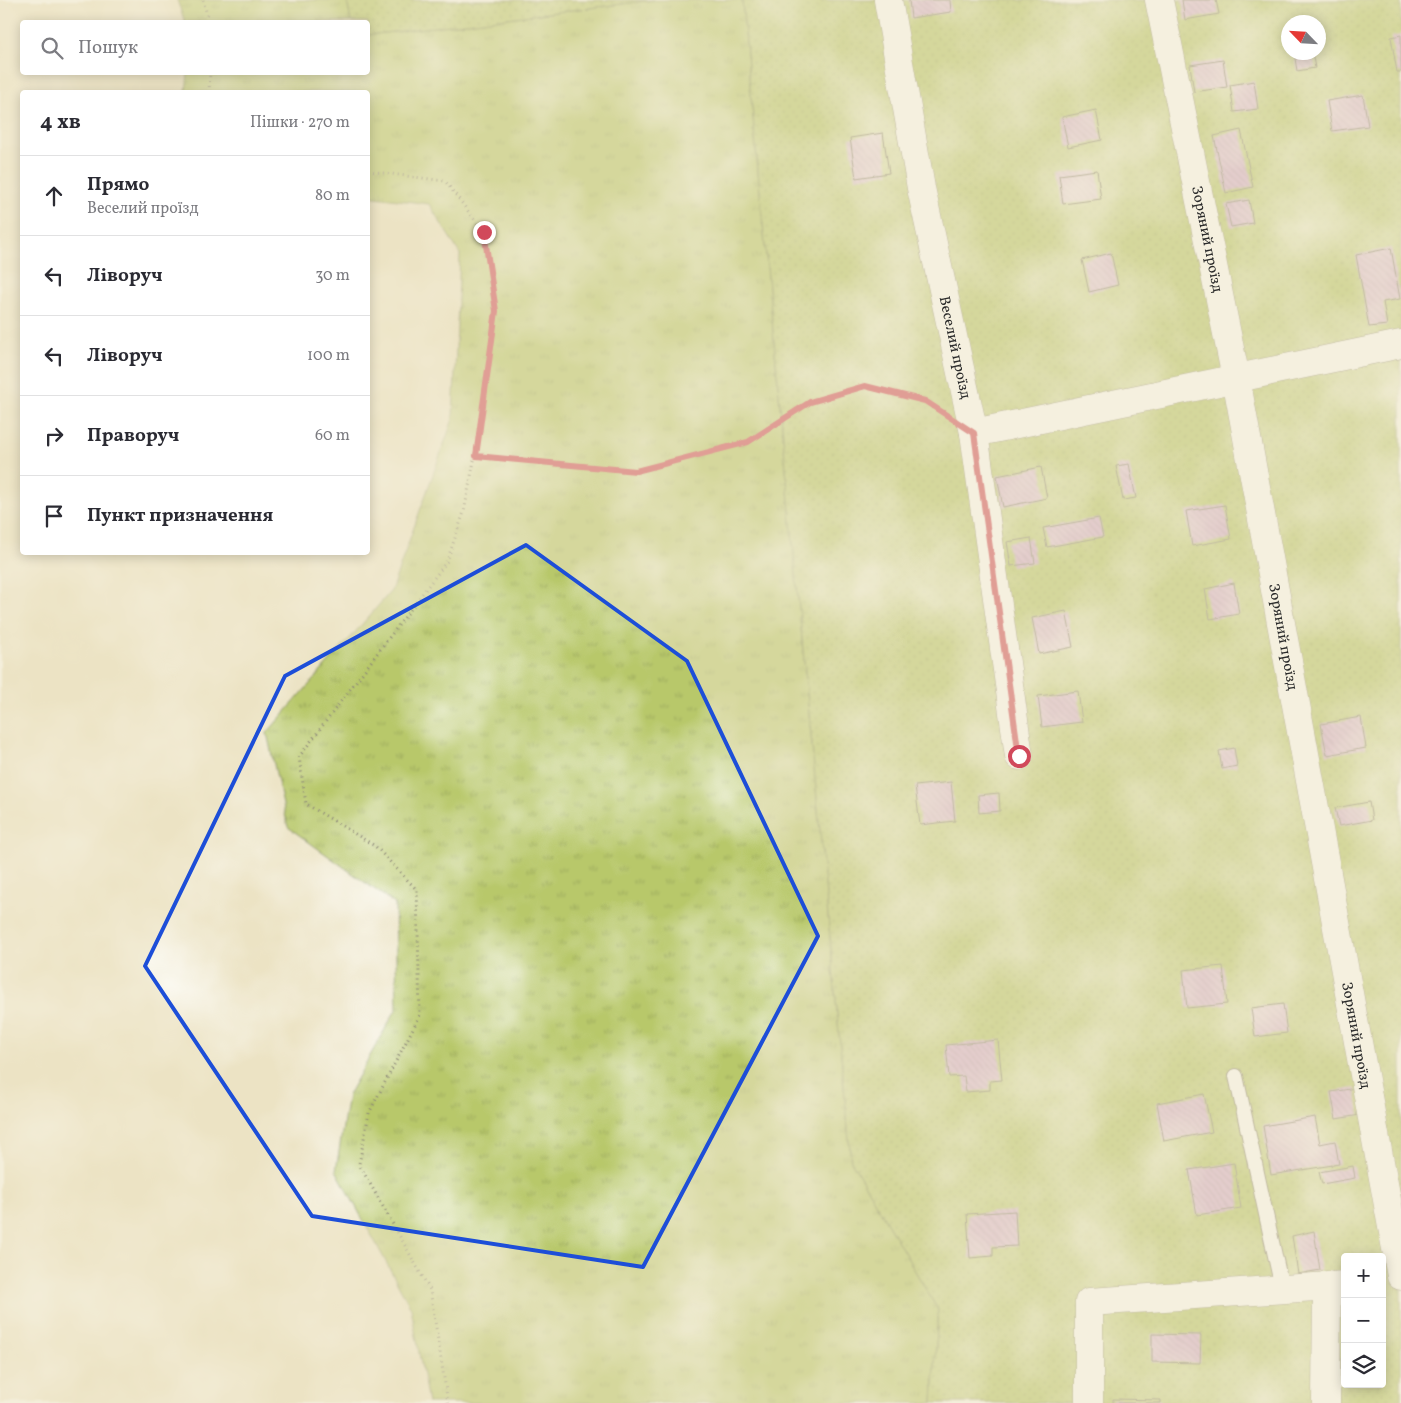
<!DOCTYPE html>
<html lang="uk">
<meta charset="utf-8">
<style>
:root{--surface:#fff;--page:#f7f7f7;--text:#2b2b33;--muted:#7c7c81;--line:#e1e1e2}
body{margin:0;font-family:Vollkorn,serif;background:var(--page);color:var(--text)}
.controls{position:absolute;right:15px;bottom:15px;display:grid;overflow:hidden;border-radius:5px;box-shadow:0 2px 12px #0003}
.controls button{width:45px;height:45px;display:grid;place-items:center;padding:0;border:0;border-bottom:1px solid var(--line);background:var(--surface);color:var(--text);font:25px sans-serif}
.compass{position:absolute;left:1281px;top:15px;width:45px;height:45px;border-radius:50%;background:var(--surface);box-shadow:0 2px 12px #0003;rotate:295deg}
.stop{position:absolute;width:15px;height:15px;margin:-11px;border:4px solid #d1495b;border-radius:50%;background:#fff}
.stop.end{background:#d1495b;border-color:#fff;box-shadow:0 1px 5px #0008}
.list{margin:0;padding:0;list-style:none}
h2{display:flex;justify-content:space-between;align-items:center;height:65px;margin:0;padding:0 20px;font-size:21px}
h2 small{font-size:16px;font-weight:400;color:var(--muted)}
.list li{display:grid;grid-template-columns:32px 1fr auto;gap:15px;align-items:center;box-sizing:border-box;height:80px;padding:0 20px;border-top:1px solid var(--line)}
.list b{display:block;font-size:19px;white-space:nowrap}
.list p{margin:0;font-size:16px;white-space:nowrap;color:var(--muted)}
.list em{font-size:16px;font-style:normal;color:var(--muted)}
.icon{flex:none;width:28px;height:28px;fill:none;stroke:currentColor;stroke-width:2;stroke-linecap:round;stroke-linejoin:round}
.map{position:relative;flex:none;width:1401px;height:1403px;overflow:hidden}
.search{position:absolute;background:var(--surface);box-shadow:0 2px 12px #0003;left:20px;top:20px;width:350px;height:55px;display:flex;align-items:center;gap:12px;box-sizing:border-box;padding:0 18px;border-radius:5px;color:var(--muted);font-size:19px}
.panel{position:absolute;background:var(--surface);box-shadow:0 2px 12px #0003;left:20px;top:90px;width:350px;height:465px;border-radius:5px}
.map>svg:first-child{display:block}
</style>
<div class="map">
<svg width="1401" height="1403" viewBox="0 0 1401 1403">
<defs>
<pattern id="grass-tufts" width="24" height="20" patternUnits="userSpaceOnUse" patternTransform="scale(1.25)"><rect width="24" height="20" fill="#b8c86b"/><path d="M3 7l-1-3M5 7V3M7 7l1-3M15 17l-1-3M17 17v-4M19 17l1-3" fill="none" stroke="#9eac5d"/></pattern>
<pattern id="park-dots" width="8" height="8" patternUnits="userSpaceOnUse" patternTransform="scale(1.25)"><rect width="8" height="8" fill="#b8c86b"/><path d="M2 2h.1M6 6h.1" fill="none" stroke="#9eac5d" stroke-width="1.8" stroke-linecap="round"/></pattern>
<pattern id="building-back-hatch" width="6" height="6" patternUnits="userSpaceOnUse" patternTransform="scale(1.25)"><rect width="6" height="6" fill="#d9b2d6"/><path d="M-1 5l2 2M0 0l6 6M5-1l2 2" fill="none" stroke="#ba99b8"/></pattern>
</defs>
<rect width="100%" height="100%" fill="#fdfcf7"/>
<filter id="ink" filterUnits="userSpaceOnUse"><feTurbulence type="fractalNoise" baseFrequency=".02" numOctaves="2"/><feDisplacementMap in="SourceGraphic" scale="10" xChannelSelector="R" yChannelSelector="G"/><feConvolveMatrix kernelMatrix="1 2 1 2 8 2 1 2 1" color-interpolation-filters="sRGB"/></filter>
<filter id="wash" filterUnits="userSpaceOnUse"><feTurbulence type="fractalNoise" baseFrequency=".0096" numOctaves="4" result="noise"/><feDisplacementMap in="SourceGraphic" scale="20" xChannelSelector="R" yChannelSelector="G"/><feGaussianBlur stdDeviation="1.12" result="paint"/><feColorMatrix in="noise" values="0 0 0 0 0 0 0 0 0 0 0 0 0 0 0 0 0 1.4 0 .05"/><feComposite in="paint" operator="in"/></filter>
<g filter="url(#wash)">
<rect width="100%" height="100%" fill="#ece3c4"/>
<!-- grass -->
<g fill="url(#grass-tufts)" stroke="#727a4b">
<polygon points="177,0 347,0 351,22 185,22"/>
<polygon points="654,0 742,0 851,1161 938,1310 933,1403 428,1403 411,1308 336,1170 348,1095 397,1008 395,904 288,827 267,733 391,591 453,419 460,254 429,204 368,196 368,92 186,92 188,73 368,72 368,35"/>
</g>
<!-- park -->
<g fill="url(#park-dots)" stroke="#727a4b" fill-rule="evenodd">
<polygon points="347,0 654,0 368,35 368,22 351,22"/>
<path d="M 742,0 L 1401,0 L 1401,1403 L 933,1403 L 938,1310 L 851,1161 ZM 1288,22 L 1318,22 L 1318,52 L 1288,52 ZM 1345,1257 L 1382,1257 L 1382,1384 L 1345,1384 Z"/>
</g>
<g id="blocks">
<!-- building -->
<g fill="url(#building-back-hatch)">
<polygon points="909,0 950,0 951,12 911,18"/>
<polygon points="1182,0 1216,0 1219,14 1185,20"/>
<polygon points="1401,35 1401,72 1397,72 1391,37"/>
<polygon points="1294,52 1312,52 1315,68 1297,71"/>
<polygon points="1223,60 1227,87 1194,92 1190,65"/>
<polygon points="1254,81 1258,109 1234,112 1230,85"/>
<polygon points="1363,95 1368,126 1332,131 1327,101"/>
<polygon points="1096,110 1102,140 1068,147 1062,117"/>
<polygon points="1241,130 1253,187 1226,193 1214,136"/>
<polygon points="883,133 889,173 856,178 850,138"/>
<polygon points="1097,170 1101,199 1063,204 1059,175"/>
<polygon points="1249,200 1253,223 1231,227 1226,204"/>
<polygon points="1391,248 1400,299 1383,302 1387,325 1369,327 1356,255"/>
<polygon points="1111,253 1118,285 1089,292 1082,260"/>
<polygon points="1129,464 1136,498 1123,500 1116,466"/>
<polygon points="1041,467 1047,498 1003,507 997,476"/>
<polygon points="1225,505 1231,539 1192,546 1186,511"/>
<polygon points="1099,518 1103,537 1047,547 1043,528"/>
<polygon points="1031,538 1035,563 1011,566 1007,542"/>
<polygon points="1234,583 1239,614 1210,619 1205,589"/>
<polygon points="1066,611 1073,647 1039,654 1032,618"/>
<polygon points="1078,691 1082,722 1042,727 1038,696"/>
<polygon points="1361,717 1366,748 1327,755 1321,724"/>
<polygon points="1234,748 1237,766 1222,769 1219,751"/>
<polygon points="951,782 955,821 920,825 915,786"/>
<polygon points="999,793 1000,811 979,813 978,795"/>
<polygon points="1369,802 1372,820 1339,826 1335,808"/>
<polygon points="1223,966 1227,1004 1187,1008 1183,970"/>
<polygon points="1283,1004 1287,1033 1255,1037 1251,1008"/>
<polygon points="998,1040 1002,1080 990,1081 990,1090 966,1092 964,1076 949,1077 946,1045"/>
<polygon points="1356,1088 1360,1115 1336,1119 1331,1092"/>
<polygon points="1204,1094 1212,1132 1164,1141 1157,1103"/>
<polygon points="1315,1117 1320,1144 1335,1141 1339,1164 1271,1175 1263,1126"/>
<polygon points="1234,1163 1241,1208 1197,1215 1189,1170"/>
<polygon points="1353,1166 1355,1178 1322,1184 1319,1172"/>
<polygon points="1015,1211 1017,1246 993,1247 993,1256 970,1258 967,1214"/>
<polygon points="1314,1231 1320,1270 1298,1274 1292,1236"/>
<polygon points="1152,1334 1201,1335 1200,1363 1152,1362"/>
<polygon points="1113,1399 1161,1400 1161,1403 1113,1403"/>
</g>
</g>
</g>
<g filter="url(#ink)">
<use href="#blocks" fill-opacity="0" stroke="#8c8778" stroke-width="1"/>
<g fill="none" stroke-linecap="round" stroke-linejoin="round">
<!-- lane casing -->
<g stroke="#8c8778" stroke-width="16">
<polyline id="lane" points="1236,1076 1282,1288"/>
</g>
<!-- street casing -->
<g stroke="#8c8778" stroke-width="29">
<g id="street">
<path id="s1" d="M 888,0 L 921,188 L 974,433 L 1019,756"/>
<path id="s2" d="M 1159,0 L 1236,378 L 1401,1276"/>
<polyline points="974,433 1401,344"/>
<polyline points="1089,1403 1089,1302 1345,1285"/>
<polyline points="1326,1403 1327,1285"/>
</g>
</g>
<!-- path -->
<g stroke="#8c8778" stroke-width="3" stroke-dasharray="1 4" stroke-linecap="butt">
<polyline points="203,0 209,22"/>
<polyline points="209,92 210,72"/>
<polyline points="368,171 445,181 484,232 496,311 475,456"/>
<polyline points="448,1403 430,1290 359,1164 369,1113 420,1015 417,890 375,846 306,804 299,757 447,561 464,512 475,456 637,471 748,442 810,402 865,386 925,401 942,412"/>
</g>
<!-- lane -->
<use href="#lane" stroke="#fff" stroke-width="14"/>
<!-- street -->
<use href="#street" stroke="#fff" stroke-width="28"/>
</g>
</g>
<g fill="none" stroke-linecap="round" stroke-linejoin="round" filter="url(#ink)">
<!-- route -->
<polyline stroke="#d1495b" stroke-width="6" points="484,232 496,311 476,456 636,471 748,442 810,402 865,386 925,401 974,433 1019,756"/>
</g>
<!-- marked area -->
<path d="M0 0H1401V1403H0ZM 526,545 L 687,661 L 818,936 L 643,1267 L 312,1216 L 145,966 L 285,676 Z" fill="#ece3c4" fill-opacity=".55" fill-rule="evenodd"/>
<path fill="none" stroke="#1d4ed8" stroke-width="4" stroke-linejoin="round" d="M 526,545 L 687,661 L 818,936 L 643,1267 L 312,1216 L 145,966 L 285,676 Z"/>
<g text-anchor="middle" stroke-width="4" stroke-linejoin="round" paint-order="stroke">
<!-- street labels -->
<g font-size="15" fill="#2b2b2b" stroke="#fdfcf7">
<text dy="5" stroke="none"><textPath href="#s2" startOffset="244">Зоряний проїзд</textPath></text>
<text dy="5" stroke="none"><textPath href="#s1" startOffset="354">Веселий проїзд</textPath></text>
<text dy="5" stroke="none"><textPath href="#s2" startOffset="649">Зоряний проїзд</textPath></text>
<text dy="5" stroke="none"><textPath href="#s2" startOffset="1054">Зоряний проїзд</textPath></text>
</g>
</g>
</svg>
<div class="controls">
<button>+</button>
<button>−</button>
<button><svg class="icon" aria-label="layers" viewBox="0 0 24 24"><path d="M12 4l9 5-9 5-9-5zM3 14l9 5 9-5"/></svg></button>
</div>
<svg class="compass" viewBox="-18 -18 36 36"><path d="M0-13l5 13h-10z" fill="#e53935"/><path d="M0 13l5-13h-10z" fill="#7c7c81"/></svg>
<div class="stop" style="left:1019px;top:756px"></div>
<div class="stop end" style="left:484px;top:232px"></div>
<div class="search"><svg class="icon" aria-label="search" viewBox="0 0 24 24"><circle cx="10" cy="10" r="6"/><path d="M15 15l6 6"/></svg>Пошук</div>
<section class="panel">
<h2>4 хв<small>Пішки · 270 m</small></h2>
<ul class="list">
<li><svg class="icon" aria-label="ahead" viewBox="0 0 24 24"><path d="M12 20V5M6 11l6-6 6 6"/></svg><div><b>Прямо</b><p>Веселий проїзд</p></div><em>80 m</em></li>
<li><svg class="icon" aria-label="left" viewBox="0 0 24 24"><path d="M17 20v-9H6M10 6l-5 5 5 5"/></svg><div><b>Ліворуч</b></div><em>30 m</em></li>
<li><svg class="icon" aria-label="left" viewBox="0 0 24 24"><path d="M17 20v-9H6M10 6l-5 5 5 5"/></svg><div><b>Ліворуч</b></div><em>100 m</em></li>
<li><svg class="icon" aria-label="right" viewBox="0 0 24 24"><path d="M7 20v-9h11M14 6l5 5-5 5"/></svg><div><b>Праворуч</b></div><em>60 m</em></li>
<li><svg class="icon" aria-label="arrive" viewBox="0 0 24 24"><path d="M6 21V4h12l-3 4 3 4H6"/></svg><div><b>Пункт призначення</b></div></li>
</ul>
</section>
</div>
